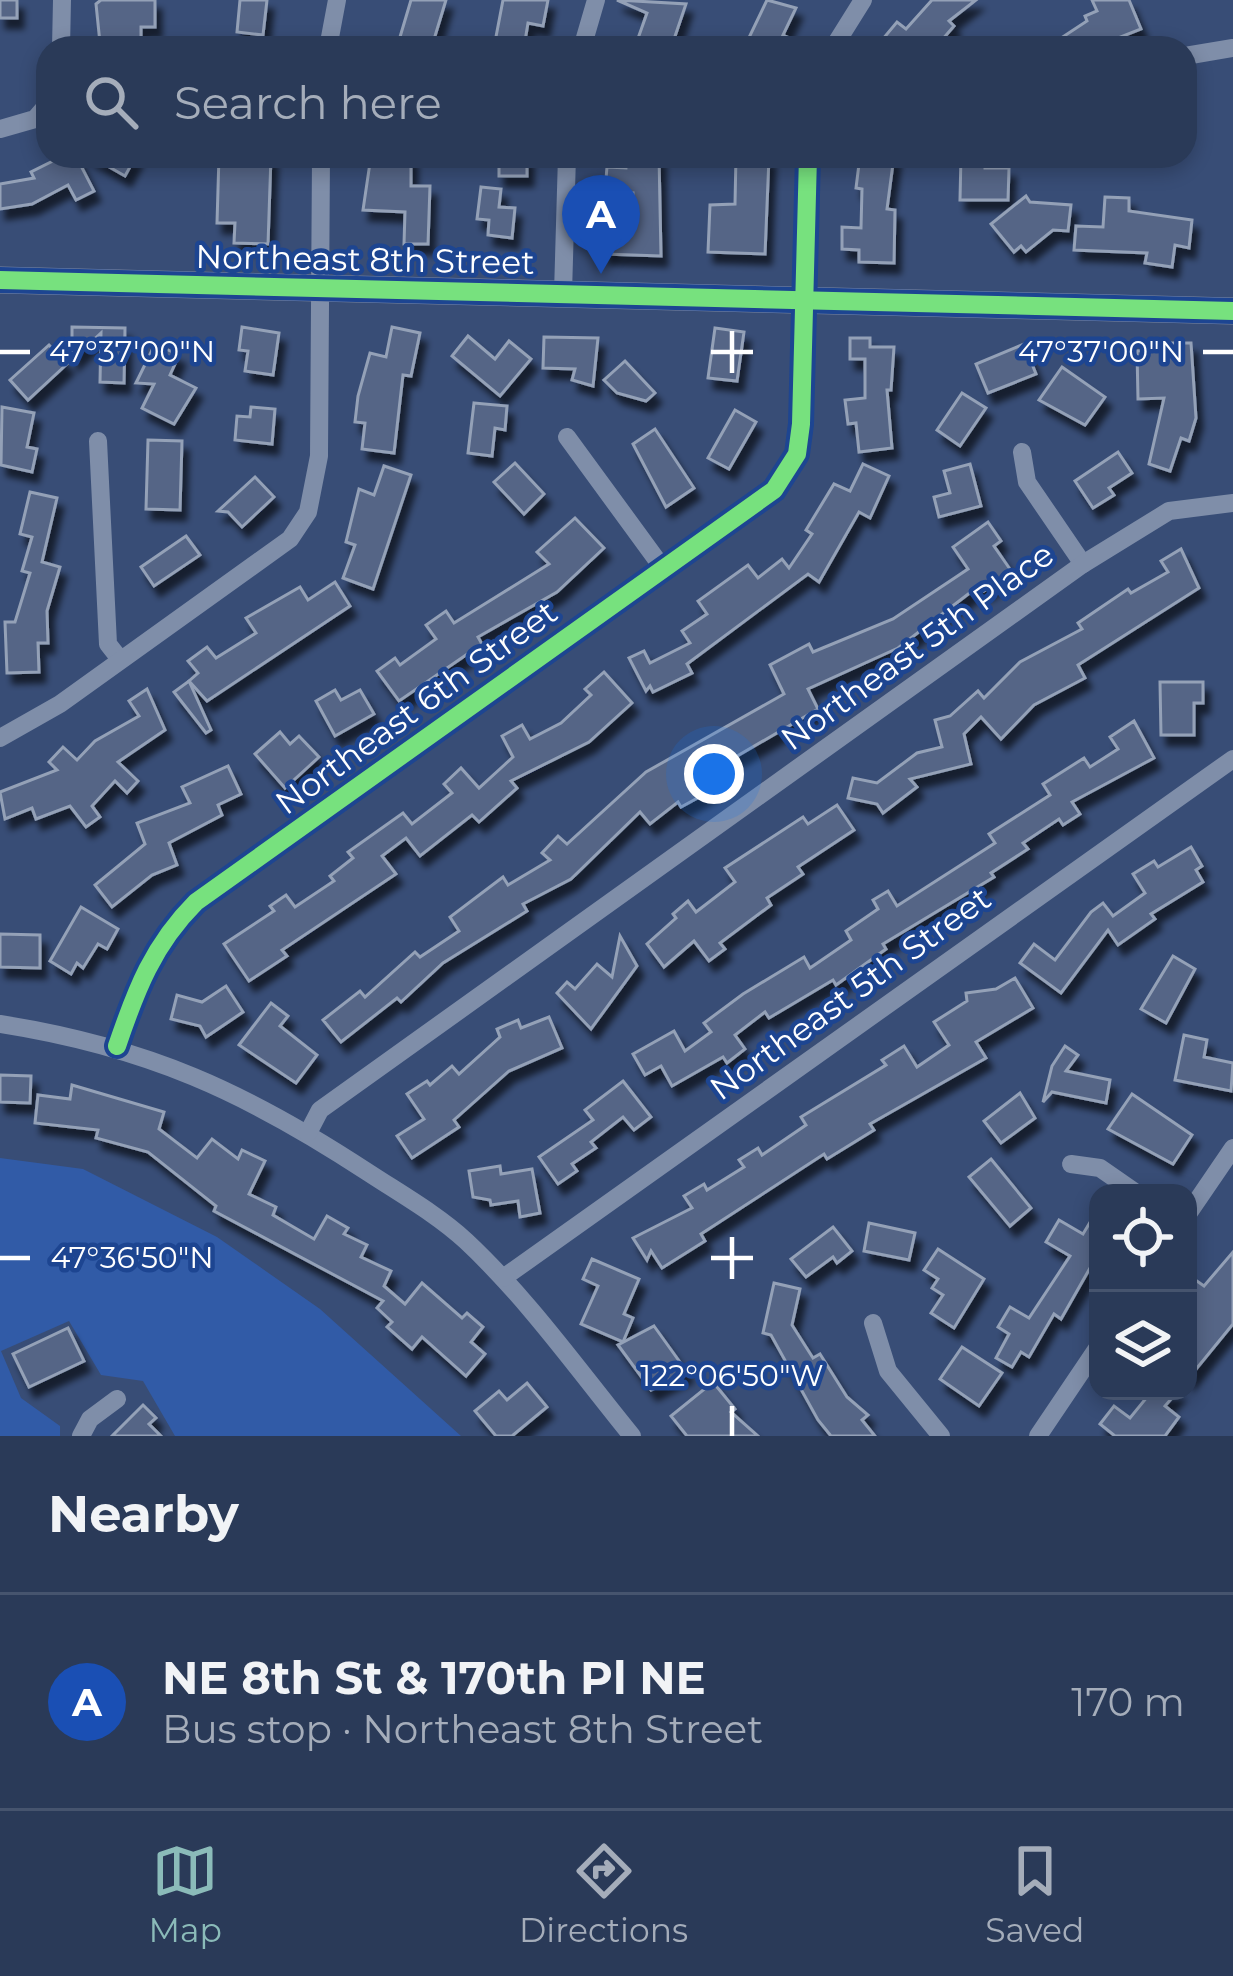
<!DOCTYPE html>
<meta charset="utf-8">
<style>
:root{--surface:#2a3a58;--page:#32415e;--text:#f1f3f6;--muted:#a5adba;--line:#46546e;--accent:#8bbbb9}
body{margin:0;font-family:Montserrat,sans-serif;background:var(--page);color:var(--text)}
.controls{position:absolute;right:36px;bottom:36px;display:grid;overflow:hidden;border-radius:24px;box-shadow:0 6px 18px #0003}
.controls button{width:108px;height:108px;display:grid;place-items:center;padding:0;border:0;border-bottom:3px solid var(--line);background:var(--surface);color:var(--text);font:60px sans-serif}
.you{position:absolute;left:714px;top:774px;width:42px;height:42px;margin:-30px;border:9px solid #fff;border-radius:50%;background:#1a73e8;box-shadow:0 0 0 18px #1a73e833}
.badge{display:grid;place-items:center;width:78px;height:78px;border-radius:50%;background:var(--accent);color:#fff;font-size:39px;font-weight:700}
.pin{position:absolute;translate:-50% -99px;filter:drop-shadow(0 3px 6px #0008)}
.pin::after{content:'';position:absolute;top:63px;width:42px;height:36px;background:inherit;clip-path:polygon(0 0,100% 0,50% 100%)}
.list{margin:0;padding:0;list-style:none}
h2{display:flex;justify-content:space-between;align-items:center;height:156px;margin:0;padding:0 48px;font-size:51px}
h2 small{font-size:39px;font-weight:400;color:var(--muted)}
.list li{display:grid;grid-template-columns:78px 1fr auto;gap:36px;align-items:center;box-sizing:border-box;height:216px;padding:0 48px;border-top:3px solid var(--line)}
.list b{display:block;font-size:45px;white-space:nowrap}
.list p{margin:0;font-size:39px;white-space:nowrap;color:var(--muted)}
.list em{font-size:39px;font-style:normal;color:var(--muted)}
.icon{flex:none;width:66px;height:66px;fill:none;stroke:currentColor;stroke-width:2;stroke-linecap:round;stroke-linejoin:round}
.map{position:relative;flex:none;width:1233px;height:1436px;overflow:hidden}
.search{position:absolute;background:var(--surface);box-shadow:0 6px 18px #0003;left:36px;right:36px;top:36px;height:132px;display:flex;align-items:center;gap:30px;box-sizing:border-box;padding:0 42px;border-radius:36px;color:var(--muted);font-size:45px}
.sheet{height:372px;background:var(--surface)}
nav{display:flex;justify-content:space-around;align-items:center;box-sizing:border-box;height:168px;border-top:3px solid var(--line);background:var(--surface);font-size:33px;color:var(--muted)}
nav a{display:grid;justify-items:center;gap:6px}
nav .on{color:var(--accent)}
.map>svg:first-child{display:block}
</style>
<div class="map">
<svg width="1233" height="1436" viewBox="0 0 1233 1436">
<defs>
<filter id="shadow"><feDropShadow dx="6" dy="10" stdDeviation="3" flood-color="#0009"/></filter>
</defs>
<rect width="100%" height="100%" fill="#384d76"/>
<!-- green -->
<polygon fill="#315ba7" points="0,1158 83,1169 217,1237 320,1309 461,1436 175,1436 143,1381 101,1375 69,1321 1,1351 21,1398 60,1426 60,1436 0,1436"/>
<!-- building -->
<g fill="#546586" stroke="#94a1b7" stroke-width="3" filter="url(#shadow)">
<rect x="0" y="0" width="17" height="18"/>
<polygon points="101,0 155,0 155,27 141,27 141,44 100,43 96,4"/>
<polygon points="240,0 267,0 263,35 237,32"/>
<polygon points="411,0 446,0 432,46 400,37"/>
<polygon points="503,0 548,0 543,26 528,23 524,47 495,42"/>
<polygon points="617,0 686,4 671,48 636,44 647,13"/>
<polygon points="767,0 796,8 783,35 811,48 744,48"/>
<polygon points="932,0 976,0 949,21 954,26 935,48 892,48 882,40 897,22 906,29"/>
<polygon points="1092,0 1129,0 1141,29 1093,48 1046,48 1087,21 1085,16 1097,11"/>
<polygon points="63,156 76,156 94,191 76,200 68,185 32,204 0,209 0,184 34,178 31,172"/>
<polygon points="90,156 136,156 125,176"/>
<polygon points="219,156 271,156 268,244 234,243 235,223 217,223"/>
<polygon points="371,156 411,156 411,186 430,186 428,244 404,244 405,212 363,210"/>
<rect x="499" y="156" width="28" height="20"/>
<polygon points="627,156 659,156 661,256 604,254 605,227 631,228 633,193 605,191 607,167 626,168"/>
<polygon points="736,156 769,157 765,254 708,252 710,205 735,204"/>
<polygon points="860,156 894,156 887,209 895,210 894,263 859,262 859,250 842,249 842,227 861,228 862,189 856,188"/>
<polygon points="961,156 985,156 985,168 1009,168 1008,200 960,200"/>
<polygon points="481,187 501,189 499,207 515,208 512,238 488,235 489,220 477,219"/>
<polygon points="1026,196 1030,202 1071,205 1068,231 1053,230 1026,252 1021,246 1014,252 991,224"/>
<polygon points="1105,197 1129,198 1129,211 1192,220 1189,248 1175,245 1172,267 1145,263 1147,253 1074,250 1076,226 1103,227"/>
<polygon points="72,327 125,328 124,383 100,382 101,333 72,360"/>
<polygon points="242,327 279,333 273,375 245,371 248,351 239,350"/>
<polygon points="392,327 420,333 411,376 403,375 394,453 362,449 365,423 355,422 358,396 370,353 386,357"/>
<polygon points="715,328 744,332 737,381 708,378"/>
<polygon points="468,336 495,359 509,341 531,359 500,396 452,356"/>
<polygon points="544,337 598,338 593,386 572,380 575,369 543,368"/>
<polygon points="850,338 870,338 870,347 894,347 891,390 887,390 892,448 859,452 856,423 848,424 845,400 865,398 865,359 850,359"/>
<polygon points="1166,343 1191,343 1196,418 1189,441 1181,438 1170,471 1149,464 1164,398 1138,399 1137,351 1167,349"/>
<polygon points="155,344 179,355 170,375 196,388 174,424 142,408 154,384 136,383"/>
<polygon points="1024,344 1036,374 988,393 976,364"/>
<polygon points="49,345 67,364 28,400 10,380"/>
<polygon points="625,361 655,393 646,401 617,393 604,380"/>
<polygon points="1062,367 1105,397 1085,425 1039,400"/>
<polygon points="962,393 986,408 960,446 937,430"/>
<polygon points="474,403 507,406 505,430 495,428 492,456 468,453"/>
<polygon points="2,407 34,413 27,447 37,449 32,472 1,465"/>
<polygon points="251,407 275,409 272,444 235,440 237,416 250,417"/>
<polygon points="735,410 756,422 729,469 708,458"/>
<polygon points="655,429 694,488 666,507 633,444"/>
<polygon points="148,440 182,441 180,510 146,509"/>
<polygon points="1118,452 1132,473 1109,488 1114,495 1093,508 1075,481"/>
<polygon points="515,463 544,494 524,514 494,482"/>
<polygon points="863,464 889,476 870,518 859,512 819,582 808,574 687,664 692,673 653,692 650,686 646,691 629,658 644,651 650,663 690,643 682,631 707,614 698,601 748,565 758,578 782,559 789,568 812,534 806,530 834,484 850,491"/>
<polygon points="970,464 981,506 939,517 934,497 950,493 944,471"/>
<polygon points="384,466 411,475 373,589 343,578 355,545 346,542 359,489 374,495"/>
<polygon points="255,477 274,497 242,527 228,512 218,511"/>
<polygon points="30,492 57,498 42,562 60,567 47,611 48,643 38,643 39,672 7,673 5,622 15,622 30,573 22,571 32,537 20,534"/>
<polygon points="575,518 604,548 557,592 478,637 482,644 399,701 377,671 395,658 400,665 436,639 426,625 446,611 454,623 549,564 537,552"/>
<polygon points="988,522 1001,541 994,546 1012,572 984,591 980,585 898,648 808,689 818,709 708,773 716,788 681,807 678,802 650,824 640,812 571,879 523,904 527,911 443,963 401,1002 397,998 341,1042 323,1020 360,991 365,997 415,952 420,957 459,931 450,917 503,877 508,885 550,860 542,853 558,836 567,844 646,772 784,694 770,665 809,644 813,652 893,619 968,569 953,547"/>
<polygon points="186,536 200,555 154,586 141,567"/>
<polygon points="1181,549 1199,588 1078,665 1085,678 1034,705 1001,739 981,717 964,734 971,764 910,779 917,787 883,813 877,804 848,798 853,778 877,783 917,753 942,747 935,720 950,716 978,691 984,698 1020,662 1082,629 1078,623 1128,589 1131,593 1168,572 1161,561"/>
<polygon points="335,582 350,606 207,701 189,681 198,673 188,661 207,647 216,658 256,633 246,618 300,587 308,600"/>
<polygon points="604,672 632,703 589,742 511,781 517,788 479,822 472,815 420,856 406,838 382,856 396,874 282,950 287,956 249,981 224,944 274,911 270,906 286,895 295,907 334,881 330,876 353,858 348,852 403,813 412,824 452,793 444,784 461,768 479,788 513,757 502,736 522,725 530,739 561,723 591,695 585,689"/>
<polygon points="189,681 211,730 206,733 174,692"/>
<polygon points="1160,682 1203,682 1203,703 1194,703 1194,735 1161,735"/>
<polygon points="147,689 165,730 118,762 138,781 127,793 115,781 92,806 100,817 86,827 70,806 36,819 32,808 5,819 0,792 57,770 49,762 63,747 77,760 95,741 139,716 129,701"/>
<polygon points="335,690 341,700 360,690 374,714 335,736 316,701"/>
<polygon points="1134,721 1154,758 1072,802 1080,814 1063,825 1059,819 1023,843 1028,849 991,873 994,877 883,944 886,949 836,985 833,980 769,1018 765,1012 735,1035 745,1049 727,1063 723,1057 672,1086 661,1066 645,1075 633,1054 674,1031 685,1051 711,1032 704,1023 743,994 804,957 810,968 851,940 846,931 878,909 873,900 888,891 897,906 995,843 989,834 1050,795 1043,784 1084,758 1090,767 1118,749 1110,737"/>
<polygon points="280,732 290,744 299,736 319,757 285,788 255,754"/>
<polygon points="228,766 241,794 218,805 222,815 169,843 177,865 152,875 112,907 95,885 145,844 137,823 190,803 182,787"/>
<polygon points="837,805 854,830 798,867 803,874 767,898 771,905 720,943 725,949 709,961 694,941 664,967 647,944 676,918 673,914 688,901 696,912 735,882 725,868 803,817 808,824"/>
<polygon points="1191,847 1202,866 1196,870 1203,882 1151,914 1155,919 1118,945 1108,930 1061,993 1020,963 1034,944 1055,960 1091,912 1103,903 1113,916 1145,893 1133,874 1154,861 1158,867"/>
<polygon points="81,907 118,929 107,949 98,944 83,968 77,963 71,974 50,961"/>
<polygon points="0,934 40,935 40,968 0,967"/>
<polygon points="620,936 637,966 591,1029 557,993 567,982 575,989 597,964 612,977"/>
<polygon points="1173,956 1195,969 1166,1023 1141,1009"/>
<polygon points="1015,978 1033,1008 976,1042 986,1058 870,1124 874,1130 827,1159 824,1154 701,1234 705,1241 662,1268 651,1251 647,1260 633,1238 692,1208 684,1196 704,1184 707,1190 744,1167 739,1160 758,1148 762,1155 806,1125 801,1117 886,1065 882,1060 904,1046 917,1067 949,1045 934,1022 967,1001 966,993 996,989"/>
<polygon points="226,986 243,1012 206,1037 200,1026 171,1019 177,995 202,1002"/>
<polygon points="271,1003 288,1016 280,1026 317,1055 296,1083 239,1045"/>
<polygon points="549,1017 562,1048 509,1071 454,1120 459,1127 412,1158 397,1136 424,1119 407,1094 427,1081 430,1085 452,1066 459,1074 500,1037 497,1029 518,1020 521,1028"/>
<polygon points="1184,1035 1207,1040 1204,1057 1233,1063 1231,1091 1175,1080"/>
<polygon points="1065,1046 1078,1055 1066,1071 1110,1080 1106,1103 1052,1092 1043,1102 1052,1066"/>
<polygon points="0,1075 31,1076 30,1103 0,1102"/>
<polygon points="623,1081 651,1117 634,1130 623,1117 591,1142 596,1148 572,1164 577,1171 558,1184 539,1157 593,1120 585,1110"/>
<polygon points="72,1085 164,1112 159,1129 197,1158 212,1139 238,1159 242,1150 265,1161 249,1194 276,1207 273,1215 314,1239 327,1216 348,1228 344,1234 367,1245 361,1257 391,1271 384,1286 405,1304 422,1283 462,1318 467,1313 483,1327 471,1342 485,1354 466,1376 422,1337 412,1349 387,1327 392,1322 377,1308 383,1301 214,1211 216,1206 148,1152 96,1138 98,1130 35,1123 38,1095 70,1099"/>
<polygon points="1020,1093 1035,1118 1001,1143 984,1121"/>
<polygon points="1132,1094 1192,1135 1173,1164 1108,1129"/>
<polygon points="991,1159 1031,1208 1010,1226 969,1177"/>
<polygon points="500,1166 501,1174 532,1169 540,1213 520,1217 518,1201 491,1205 490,1200 473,1197 469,1171"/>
<polygon points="1098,1209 1098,1254 1061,1319 1054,1314 1029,1357 1021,1352 1012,1367 996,1358 1009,1334 998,1327 1010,1307 1029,1318 1070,1256 1046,1242 1059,1220 1083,1234"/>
<polygon points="869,1223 915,1233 909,1260 864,1251"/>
<polygon points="833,1227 852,1251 837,1263 833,1257 806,1277 791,1259"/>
<polygon points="938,1249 984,1279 954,1328 931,1313 943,1295 932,1288 938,1279 924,1270"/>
<polygon points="1233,1252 1233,1324 1188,1379 1188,1286 1194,1279 1204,1286"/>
<polygon points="592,1259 639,1279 624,1314 633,1318 623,1342 581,1324 598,1286 583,1279"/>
<polygon points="774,1283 800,1289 792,1325 813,1358 820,1354 847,1397 868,1415 862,1420 875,1436 831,1436 818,1420 771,1335 763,1333"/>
<polygon points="654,1326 687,1372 651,1390 618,1345"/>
<polygon points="68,1328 84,1361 29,1387 13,1354"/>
<polygon points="962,1347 1002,1373 979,1406 940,1379"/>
<polygon points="713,1382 735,1409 731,1412 758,1436 687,1436 671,1416"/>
<polygon points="527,1383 547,1407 512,1436 496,1436 475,1411 499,1391 507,1400"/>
<polygon points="1152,1391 1178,1391 1165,1406 1179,1417 1165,1436 1115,1436 1100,1424 1114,1406 1130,1418"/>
<polygon points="143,1405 156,1418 149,1424 161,1436 112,1436"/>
</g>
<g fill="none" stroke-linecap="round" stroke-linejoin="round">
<!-- street -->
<g stroke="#7f8ea9" stroke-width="18">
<polyline points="61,48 62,0"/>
<polyline points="328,48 337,0"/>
<polyline points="582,48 596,0"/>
<polyline points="833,48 863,0"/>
<polyline points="1185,56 1233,48"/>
<polyline points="0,129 35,119 48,104"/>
<polyline points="563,293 567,156"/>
<polyline points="567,437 662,567"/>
<polyline points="98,441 108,644 119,658"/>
<polyline points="1022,452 1027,482 1083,564"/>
<polyline points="0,738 60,704 290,539 308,512 319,456 321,156"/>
<path d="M 0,1024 C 147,1047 246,1092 369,1173 C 401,1194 438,1215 466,1241 C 528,1299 579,1371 632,1436"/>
<path d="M 117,1046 C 136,990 153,945 196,902 L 774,490 L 797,454 L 801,424 L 808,156"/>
<polyline points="308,1133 320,1110 1083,564 1169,511 1233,503"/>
<polyline points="1071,1164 1100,1168 1136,1193"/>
<polyline points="1188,1214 1233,1148"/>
<polyline points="503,1278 1233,759"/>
<polyline points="873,1323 888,1371 941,1436"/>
<polyline points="81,1436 90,1419 117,1399"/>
<polyline points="1038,1436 1098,1347"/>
</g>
<!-- secondary -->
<polyline stroke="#7c89a6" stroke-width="27" points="0,280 1233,311"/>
<!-- cycleway casing -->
<g stroke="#1d4591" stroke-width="26">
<g id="cycleway">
<polyline points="0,280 1233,311"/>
<path d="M 117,1046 C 136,990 153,945 196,902 L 774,490 L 797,454 L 801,424 L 808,156"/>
</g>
</g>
<!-- cycleway -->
<use href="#cycleway" stroke="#77e17e" stroke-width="18"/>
</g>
<!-- ticks -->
<path fill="none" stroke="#fff" stroke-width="4.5" d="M 732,331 L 732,373M 0,352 L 30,352M 711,352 L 753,352M 1203,352 L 1233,352M 732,1237 L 732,1279M 0,1258 L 30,1258M 711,1258 L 753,1258M 732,1406 L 732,1436"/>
<g text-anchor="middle" stroke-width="9" stroke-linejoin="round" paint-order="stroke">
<!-- street labels -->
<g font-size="33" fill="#fff" stroke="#1d4591">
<text transform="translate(365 259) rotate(1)" y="12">Northeast 8th Street</text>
<text transform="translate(917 646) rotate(-36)" y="12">Northeast 5th Place</text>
<text transform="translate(416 707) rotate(-36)" y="12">Northeast 6th Street</text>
<text transform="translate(850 993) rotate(-36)" y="12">Northeast 5th Street</text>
</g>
</g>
<g font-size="30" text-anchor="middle" fill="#fff" stroke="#1d4591" stroke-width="9" stroke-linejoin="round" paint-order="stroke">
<text x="132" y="362">47°37'00"N</text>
<text x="1101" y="362">47°37'00"N</text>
<text x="132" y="1268">47°36'50"N</text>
<text x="732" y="1386">122°06'50"W</text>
</g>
</svg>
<div class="controls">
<button><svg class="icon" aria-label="locate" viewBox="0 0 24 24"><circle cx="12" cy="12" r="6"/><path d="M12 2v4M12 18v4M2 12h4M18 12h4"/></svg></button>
<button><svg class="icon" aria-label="layers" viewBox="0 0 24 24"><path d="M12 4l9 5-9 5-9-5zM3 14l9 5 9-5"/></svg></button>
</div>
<div class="you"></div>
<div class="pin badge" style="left:601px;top:274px;background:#1a4fb4">A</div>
<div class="search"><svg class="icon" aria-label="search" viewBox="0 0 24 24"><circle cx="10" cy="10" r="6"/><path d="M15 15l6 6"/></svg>Search here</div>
</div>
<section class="sheet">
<h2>Nearby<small></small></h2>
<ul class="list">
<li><span class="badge" style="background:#1a4fb4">A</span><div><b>NE 8th St &amp; 170th Pl NE</b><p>Bus stop · Northeast 8th Street</p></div><em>170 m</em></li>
</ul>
</section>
<nav>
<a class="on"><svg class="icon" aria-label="map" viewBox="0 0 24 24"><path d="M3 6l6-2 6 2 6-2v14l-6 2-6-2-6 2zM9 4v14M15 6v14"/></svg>Map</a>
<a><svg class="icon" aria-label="directions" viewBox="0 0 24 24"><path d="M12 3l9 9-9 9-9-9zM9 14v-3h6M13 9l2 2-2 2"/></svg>Directions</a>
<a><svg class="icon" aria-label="saved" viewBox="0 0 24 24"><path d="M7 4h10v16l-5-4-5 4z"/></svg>Saved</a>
</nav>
